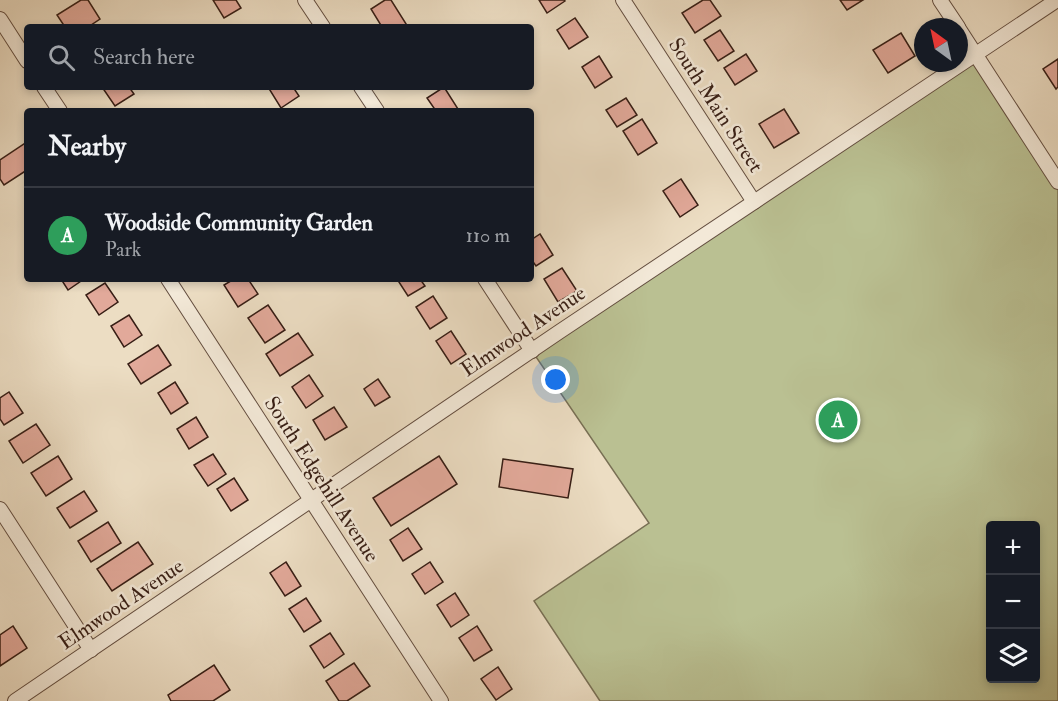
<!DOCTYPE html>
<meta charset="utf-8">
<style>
:root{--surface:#171b24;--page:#242831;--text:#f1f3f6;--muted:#9ea1a6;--line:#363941;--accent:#ea580c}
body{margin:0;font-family:"IM FELL Double Pica",serif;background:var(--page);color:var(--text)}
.controls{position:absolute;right:18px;bottom:18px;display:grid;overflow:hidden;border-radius:6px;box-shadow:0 3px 9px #0003}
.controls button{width:54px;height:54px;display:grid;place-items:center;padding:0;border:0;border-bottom:2px solid var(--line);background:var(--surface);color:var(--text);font:30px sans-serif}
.compass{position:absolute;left:914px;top:18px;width:54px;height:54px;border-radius:50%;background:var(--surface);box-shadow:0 3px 9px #0003;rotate:327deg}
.you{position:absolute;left:556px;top:380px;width:21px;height:21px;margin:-15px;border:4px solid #fff;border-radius:50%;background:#1a73e8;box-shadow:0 0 0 9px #1a73e833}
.badge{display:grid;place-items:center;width:39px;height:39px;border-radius:50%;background:var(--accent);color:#fff;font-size:20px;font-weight:700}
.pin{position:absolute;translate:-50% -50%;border:3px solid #fff;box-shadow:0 2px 6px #0006}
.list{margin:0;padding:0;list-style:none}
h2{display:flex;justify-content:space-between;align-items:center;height:78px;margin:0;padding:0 24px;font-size:26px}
h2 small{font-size:20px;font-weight:400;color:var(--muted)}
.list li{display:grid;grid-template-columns:39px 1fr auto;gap:18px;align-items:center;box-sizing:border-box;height:96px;padding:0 24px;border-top:2px solid var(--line)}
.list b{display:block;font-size:22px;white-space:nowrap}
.list p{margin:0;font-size:20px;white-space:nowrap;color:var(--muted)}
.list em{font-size:20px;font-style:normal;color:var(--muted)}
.icon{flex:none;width:33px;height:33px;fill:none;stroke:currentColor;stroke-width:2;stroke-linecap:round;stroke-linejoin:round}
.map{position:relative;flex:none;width:1058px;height:701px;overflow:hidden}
.search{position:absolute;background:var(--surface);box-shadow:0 3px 9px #0003;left:24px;top:24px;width:510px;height:66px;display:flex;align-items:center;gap:15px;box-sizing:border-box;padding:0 21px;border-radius:6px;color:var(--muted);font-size:22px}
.panel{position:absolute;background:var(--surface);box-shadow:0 3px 9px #0003;left:24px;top:108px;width:510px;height:174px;border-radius:6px}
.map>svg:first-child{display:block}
</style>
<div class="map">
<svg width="1058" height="701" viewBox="0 0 1058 701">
<rect width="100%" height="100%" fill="#ecddc3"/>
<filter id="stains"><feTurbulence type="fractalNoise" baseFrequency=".00333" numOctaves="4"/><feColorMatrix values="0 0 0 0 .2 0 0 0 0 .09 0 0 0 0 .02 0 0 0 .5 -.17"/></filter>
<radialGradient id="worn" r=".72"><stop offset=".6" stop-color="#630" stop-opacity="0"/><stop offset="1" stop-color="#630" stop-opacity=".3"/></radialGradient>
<!-- green -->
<path fill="#bac092" stroke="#786f54" stroke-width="1.5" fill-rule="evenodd" d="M 975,53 L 1058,182 L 1058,701 L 600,701 L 534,601 L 649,523 L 532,351 ZM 990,526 L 1036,526 L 1036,678 L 990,678 Z"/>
<!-- building -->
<g fill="#e2a99a" stroke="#371e15" stroke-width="1.5">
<polygon points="81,0 88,0 100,19 88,27 65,27 57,15"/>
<polygon points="213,0 236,0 241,8 224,18"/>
<polygon points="385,0 391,0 408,27 382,27 371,9"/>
<polygon points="539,0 564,0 565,1 547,13"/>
<polygon points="703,0 710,0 721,16 695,33 682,13"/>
<polygon points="840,0 863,0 847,10"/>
<polygon points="575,18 588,37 569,49 557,30"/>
<polygon points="720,30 734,51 718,61 704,40"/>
<polygon points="901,33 915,56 888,73 873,50"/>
<polygon points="746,54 757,71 735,85 724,68"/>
<polygon points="599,56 612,77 595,88 582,67"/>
<polygon points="1058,59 1058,87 1056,89 1043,69"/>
<polygon points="102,87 129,87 134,94 115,106"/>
<polygon points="268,87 293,87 299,96 281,108"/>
<polygon points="444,87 458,109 455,111 436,111 427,98"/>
<polygon points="626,98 637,115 617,127 606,110"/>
<polygon points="784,109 799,133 774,148 759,124"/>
<polygon points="642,119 657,143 638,155 623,131"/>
<polygon points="27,142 27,170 4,185 0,179 0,160"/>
<polygon points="681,179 698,205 680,217 663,191"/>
<polygon points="540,234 553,255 536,266 531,259 531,240"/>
<polygon points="562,268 577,291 558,302 544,279"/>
<polygon points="61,279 84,279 68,290"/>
<polygon points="234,279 248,279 258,294 238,307 224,285"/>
<polygon points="397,279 420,279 425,286 408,296"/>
<polygon points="105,283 118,302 99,315 86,295"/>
<polygon points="433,296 447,318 430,329 416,307"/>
<polygon points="268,305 285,330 265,343 248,318"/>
<polygon points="129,315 142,335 124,347 111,326"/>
<polygon points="451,331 466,354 451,364 436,341"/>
<polygon points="298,333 313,355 280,376 266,354"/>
<polygon points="158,345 171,365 141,384 128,364"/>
<polygon points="309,375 323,396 306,408 292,387"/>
<polygon points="378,379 390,397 375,406 364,389"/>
<polygon points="175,382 188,403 171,414 158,393"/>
<polygon points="9,392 23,413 4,425 0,419 0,398"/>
<polygon points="334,407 347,427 325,440 313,420"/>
<polygon points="196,417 208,437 189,449 177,429"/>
<polygon points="36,424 50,445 23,463 9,441"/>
<polygon points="213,454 226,474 208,486 194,465"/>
<polygon points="58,456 72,479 46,496 31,473"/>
<polygon points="439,456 457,484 391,526 373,498"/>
<polygon points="503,459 573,469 568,498 499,487"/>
<polygon points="234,478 248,500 231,511 217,489"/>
<polygon points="84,491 97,511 70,528 57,508"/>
<polygon points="108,522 121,543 91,562 78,541"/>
<polygon points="408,528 422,549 403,561 390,540"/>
<polygon points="138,542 153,564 112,591 97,569"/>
<polygon points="286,562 301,586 285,596 270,573"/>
<polygon points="430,562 443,582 425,594 412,574"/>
<polygon points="455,593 469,615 451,627 437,605"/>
<polygon points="306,598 321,621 304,632 289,609"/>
<polygon points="13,626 27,648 0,666 0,635"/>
<polygon points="477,626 492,650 474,661 459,638"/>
<polygon points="330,633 344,654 324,668 310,646"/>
<polygon points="354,663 370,686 347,701 339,701 326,681"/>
<polygon points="214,665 230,690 213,701 171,701 168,695"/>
<polygon points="498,667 512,689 496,700 481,679"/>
</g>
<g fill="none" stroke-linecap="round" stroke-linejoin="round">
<!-- minor casing -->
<g stroke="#644e40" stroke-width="16">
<g id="minor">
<polyline points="305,0 323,27"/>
<polyline points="623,0 754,202"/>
<polyline points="940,0 958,27"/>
<polyline points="0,19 27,61"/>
<polyline points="959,29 1058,182"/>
<polyline points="44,87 60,111"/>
<polyline points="361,87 377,111"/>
<polyline points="168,279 441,701"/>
<polyline points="485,279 532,351"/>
<polyline points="0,509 91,650"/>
<polyline points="15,701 559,332 1057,0"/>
</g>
</g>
<!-- minor -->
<use href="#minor" stroke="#f3e9d8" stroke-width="14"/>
</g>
<g text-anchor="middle" stroke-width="5" stroke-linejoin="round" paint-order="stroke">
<!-- street labels -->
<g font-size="21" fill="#371e15" stroke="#f3e9d8">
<text transform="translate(716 105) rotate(57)" y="7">South Main Street</text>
<text transform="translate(523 331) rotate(-34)" y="7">Elmwood Avenue</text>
<text transform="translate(322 479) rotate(57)" y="7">South Edgehill Avenue</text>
<text transform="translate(121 604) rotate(-34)" y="7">Elmwood Avenue</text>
</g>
</g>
<rect width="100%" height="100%" filter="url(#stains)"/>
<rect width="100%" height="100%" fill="url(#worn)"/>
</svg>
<div class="controls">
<button>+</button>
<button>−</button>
<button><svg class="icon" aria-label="layers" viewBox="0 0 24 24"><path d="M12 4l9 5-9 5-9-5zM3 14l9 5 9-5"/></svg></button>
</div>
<svg class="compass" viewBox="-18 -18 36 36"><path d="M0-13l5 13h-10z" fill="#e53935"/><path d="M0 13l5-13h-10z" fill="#9ea1a6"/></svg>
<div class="you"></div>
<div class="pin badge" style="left:838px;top:420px;background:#2e9e5b">A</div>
<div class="search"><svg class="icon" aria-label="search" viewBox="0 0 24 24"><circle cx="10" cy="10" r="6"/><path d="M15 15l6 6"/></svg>Search here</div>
<section class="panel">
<h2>Nearby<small></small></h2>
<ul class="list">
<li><span class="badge" style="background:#2e9e5b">A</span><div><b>Woodside Community Garden</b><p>Park</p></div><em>110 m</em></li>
</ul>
</section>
</div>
